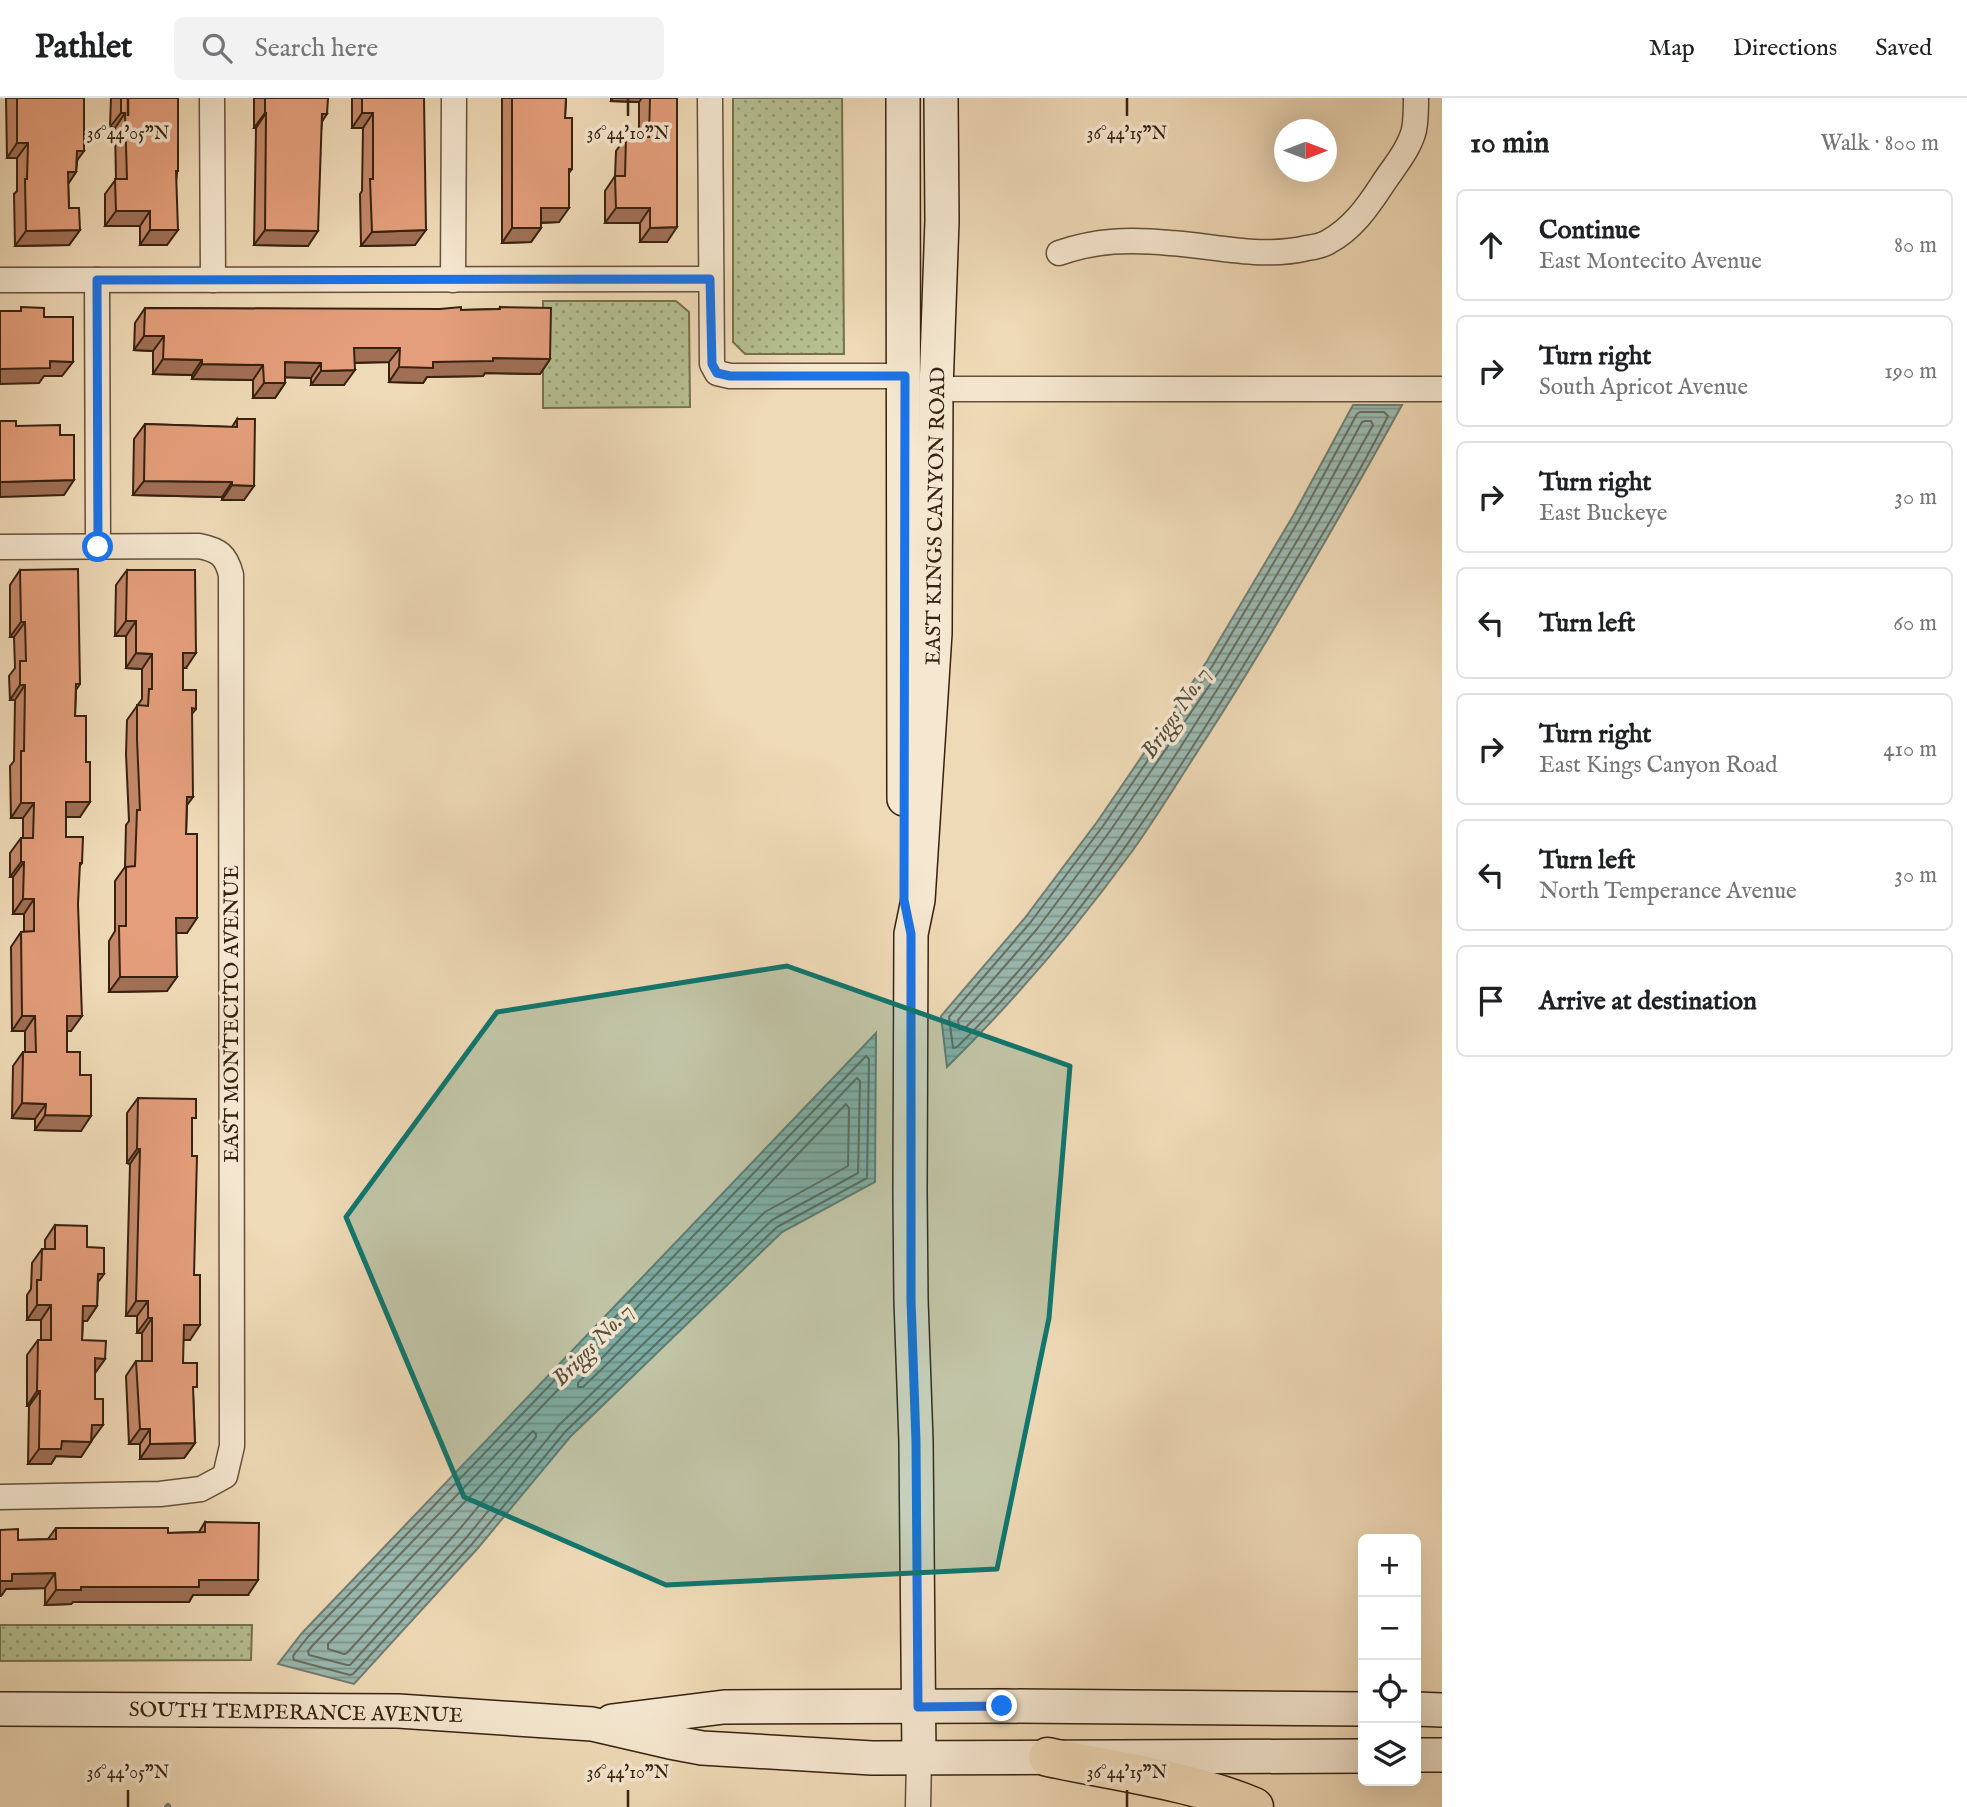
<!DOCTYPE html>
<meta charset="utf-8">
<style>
:root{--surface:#fff;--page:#f2f2f2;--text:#202124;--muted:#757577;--line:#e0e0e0}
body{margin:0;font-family:"IM FELL English",serif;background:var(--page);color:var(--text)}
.controls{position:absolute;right:21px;bottom:21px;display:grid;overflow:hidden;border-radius:10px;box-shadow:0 7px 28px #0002}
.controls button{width:63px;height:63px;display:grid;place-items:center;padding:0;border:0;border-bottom:2px solid var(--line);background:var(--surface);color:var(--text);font:35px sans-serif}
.compass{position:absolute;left:1274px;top:21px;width:63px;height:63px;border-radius:50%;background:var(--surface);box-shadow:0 7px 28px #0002;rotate:90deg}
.stop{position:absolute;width:21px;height:21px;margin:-16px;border:5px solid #1a73e8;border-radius:50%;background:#fff}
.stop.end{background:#1a73e8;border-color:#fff;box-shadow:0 2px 7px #0008}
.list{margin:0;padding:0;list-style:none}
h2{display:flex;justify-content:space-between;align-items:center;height:91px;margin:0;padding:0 28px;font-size:30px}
h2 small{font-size:23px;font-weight:400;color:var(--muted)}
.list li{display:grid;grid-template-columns:46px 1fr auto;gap:21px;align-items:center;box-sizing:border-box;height:112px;margin:0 14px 14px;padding:0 14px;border:2px solid var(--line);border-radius:10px}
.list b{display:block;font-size:26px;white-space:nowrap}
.list p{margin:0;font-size:23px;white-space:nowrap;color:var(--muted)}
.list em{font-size:23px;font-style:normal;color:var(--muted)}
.icon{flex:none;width:38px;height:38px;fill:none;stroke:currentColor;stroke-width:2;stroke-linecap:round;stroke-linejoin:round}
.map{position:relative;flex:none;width:1442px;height:1709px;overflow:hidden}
header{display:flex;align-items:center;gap:42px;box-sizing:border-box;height:98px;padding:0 35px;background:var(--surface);border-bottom:2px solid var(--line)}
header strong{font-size:33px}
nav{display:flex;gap:38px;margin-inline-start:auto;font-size:24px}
.search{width:490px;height:63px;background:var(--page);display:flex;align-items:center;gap:18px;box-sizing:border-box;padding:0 24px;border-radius:10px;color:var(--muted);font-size:26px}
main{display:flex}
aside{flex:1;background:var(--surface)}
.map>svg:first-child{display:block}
</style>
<header>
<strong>Pathlet</strong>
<div class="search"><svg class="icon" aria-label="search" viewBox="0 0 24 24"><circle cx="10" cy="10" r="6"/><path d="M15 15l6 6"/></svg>Search here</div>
<nav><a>Map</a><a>Directions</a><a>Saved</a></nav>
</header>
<main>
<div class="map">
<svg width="1442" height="1709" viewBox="0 0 1442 1709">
<defs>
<pattern id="park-dots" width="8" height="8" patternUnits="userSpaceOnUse" patternTransform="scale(1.75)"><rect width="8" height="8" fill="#b5c091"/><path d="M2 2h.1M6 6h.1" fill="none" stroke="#949c75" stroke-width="1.8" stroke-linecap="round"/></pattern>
<pattern id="water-rules" width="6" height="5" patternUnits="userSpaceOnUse" patternTransform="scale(1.75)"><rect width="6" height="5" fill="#9abab2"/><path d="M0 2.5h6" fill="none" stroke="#7e978f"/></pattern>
</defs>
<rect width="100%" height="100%" fill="#efdab7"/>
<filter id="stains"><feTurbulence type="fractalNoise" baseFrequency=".00286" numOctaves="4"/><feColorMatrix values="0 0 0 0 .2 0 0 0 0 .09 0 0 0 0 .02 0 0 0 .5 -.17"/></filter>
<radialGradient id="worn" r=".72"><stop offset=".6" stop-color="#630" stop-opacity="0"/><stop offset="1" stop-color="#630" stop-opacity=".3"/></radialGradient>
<!-- park -->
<g fill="url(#park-dots)" stroke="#767150" stroke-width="2">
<polygon points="733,0 842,0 844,256 745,256 733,244"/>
<polygon points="543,203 676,203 689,214 690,309 543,310"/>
<polygon points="0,1527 252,1527 251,1562 0,1563"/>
</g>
<!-- water -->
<g fill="url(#water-rules)" stroke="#727d71" stroke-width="2">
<path d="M 1353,307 L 1402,307 C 1339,421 1274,535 1203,645 C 1180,680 1158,717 1133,752 C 1077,829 1015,902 947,969 L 941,918 L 1024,821 L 1097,724 L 1207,563 L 1293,418 Z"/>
<polygon points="876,935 875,1084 782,1134 570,1339 478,1450 354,1586 278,1566 302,1535"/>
</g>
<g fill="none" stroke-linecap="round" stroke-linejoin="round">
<!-- shore -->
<g stroke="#686e61" stroke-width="2">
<path d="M 1360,314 L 1384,314 L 1388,318 C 1352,390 1308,460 1267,529 C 1177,678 1082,827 957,949 L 953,950 L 949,919 L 1030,825 L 1103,728 L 1213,567 L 1299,422 L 1357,316 Z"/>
<path d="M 1365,323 L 1371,323 L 1373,327 C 1312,438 1248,545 1180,650 C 1116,749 1049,848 964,931 L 959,931 L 958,922 L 1037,831 L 1110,733 L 1220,572 L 1307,426 L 1362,324 Z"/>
<polygon points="866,958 869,961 867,1080 777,1129 565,1334 472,1446 353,1576 350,1577 294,1562 293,1558 307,1540"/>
<polygon points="857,980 860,983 858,1075 772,1122 559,1327 466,1440 350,1567 347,1567 309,1557 308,1553 314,1546"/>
<polygon points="846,1006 849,1010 848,1068 765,1114 583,1289 578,1289 578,1285"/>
<polygon points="533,1333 536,1336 536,1339 458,1433 347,1555 344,1556 328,1551 328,1546"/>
</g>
<!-- stream -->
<polyline stroke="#727d71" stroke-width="6" points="167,1709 168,1708"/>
<!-- street casing -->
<g stroke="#65503a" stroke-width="27">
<g id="street">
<polyline points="212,0 213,182"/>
<polyline points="710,0 712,266 717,275 730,278 905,278"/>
<path d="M 1059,155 C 1096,142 1130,141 1170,145 C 1216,148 1261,161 1307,150 C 1314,149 1322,148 1328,144 C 1352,131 1367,110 1382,87 C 1393,70 1409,52 1414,32 C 1416,22 1416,10 1416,0"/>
<polyline points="0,182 710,181"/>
<polyline points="97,182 98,448"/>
<polyline points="453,182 454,0"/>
<polyline points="936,291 1442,291"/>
<path d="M 0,449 L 199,448 C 219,452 226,457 231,477 L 232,1348 L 225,1378 L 201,1391 L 160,1396 L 0,1399"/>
<polyline points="918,1709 919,1660"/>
</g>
</g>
<!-- secondary casing -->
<g stroke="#372210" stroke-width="36">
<g id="secondary">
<polyline points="903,0 904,701"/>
<polyline points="0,1611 398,1613 592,1626 670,1644 702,1650 872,1660 1363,1658"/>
<polyline points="1416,1611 1442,1612"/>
<polyline points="612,1623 724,1609 1002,1608 1363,1611"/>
<polyline points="1416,1657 1442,1657"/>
<polyline points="919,1660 916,1344 911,1202 910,1094 911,836 918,802 935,535 936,291 942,123 941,0"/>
</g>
</g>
<!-- highway casing -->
<g stroke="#372210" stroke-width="41">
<path id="highway" d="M 1048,1659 C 1114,1673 1193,1683 1254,1709"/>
</g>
<!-- street -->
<use href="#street" stroke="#f5e7d0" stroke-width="24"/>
<!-- secondary -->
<use href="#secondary" stroke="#f5e7d0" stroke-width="33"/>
<!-- highway -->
<use href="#highway" stroke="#efdab7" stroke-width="38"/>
</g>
<!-- wall -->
<g fill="#c4886a" stroke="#372210" stroke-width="2">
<polygon points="6,0 84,0 76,74 68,86 69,110 80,132 69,147 15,148 14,96 17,93 17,60 7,60"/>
<polygon points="111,0 178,0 177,76 167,147 140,147 140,128 105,128 105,96 116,81 115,30 110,29"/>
<polygon points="254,0 328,0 322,24 308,148 254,147 256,30 254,30"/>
<polygon points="352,0 424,0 415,147 361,148 360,96 362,93 363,30 352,30"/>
<polygon points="502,0 566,0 565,20 572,71 569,75 559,124 541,125 541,130 531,144 502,145"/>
<polygon points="611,0 677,0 667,144 640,144 640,125 605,125 605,93 615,78 616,53 626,39 639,39 639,4 611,3"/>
<polygon points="500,209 550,261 540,276 485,275 483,278 427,279 423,285 389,284 389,264 354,265 344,287 311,287 311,280 285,279 285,285 275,300 253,300 253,282 192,281 192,277 153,276 153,253 134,252 135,225 145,210 461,212 499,211"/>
<polygon points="237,321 244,402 222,402 222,399 133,397 134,341 145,326 232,329"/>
<polygon points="20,472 80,586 76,592 75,618 80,719 66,719 66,739 82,765 79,769 71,933 67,933 67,954 81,1033 35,1032 35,1021 12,1020 13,968 23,954 25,954 25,933 12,933 11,849 21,834 24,834 24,816 13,816 13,779 10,779 10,755 21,740 23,740 23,720 11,720 10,668 14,663 15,602 10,602 9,578 15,570 14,539 10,539 10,487"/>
<polygon points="127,472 186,570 183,570 183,592 196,611 192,616 187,708 186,736 187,835 176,835 167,893 109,894 109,843 115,833 115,783 125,769 126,727 129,723 126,656 127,622 142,601 142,571 126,570 126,538 115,538 116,487"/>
<polygon points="138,1000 192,1026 190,1242 183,1242 183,1265 193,1294 195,1345 184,1360 140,1361 140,1346 129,1346 126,1278 136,1263 142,1263 142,1235 137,1235 137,1218 126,1218 130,1066 127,1065 127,1015"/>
<polygon points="55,1127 87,1149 98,1184 97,1208 87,1223 83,1223 82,1242 105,1261 95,1275 92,1342 91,1342 81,1359 56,1358 51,1366 28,1366 29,1308 27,1308 27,1257 38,1242 41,1242 41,1222 27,1222 27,1197 31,1191 32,1165 42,1151 45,1151 45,1142"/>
<polygon points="205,1424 248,1497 193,1497 189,1504 73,1504 71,1506 45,1507 45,1490 6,1491 1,1498 18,1442 48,1441 56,1430 168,1435 199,1434"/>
</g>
<!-- shaded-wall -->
<g fill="#a06f56" stroke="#372210" stroke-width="2">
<polygon points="613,0 642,0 639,4 611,3"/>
<polygon points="121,15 125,15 115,30 110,29"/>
<polygon points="265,15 266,15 256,30 254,30"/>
<polygon points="362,15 373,15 363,30 352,30"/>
<polygon points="322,16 327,16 317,31"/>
<polygon points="17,45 28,45 17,60 7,60"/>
<polygon points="77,53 84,53 73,68"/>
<polygon points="68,74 76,74 66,89"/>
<polygon points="541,110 569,110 559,124 530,125"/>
<polygon points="616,110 650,110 640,125 605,125"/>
<polygon points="116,113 150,113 140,128 105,128"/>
<polygon points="677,129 667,144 640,144 650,130"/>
<polygon points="512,130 541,130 531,144 502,145"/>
<polygon points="80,132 69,147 15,148 26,133"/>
<polygon points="150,132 178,132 167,147 140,147"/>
<polygon points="265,132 318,133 308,148 254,147"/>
<polygon points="426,132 415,147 361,148 372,134"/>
<polygon points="144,238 164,238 153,253 134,252"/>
<polygon points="354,250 400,250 389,264 344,265"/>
<polygon points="493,260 550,261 540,276 485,275 483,278 427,279 423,285 389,284 399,269 433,264"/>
<polygon points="163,261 202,262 192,277 153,276"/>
<polygon points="50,263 73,264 62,278 44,278 39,285 0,286 0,271"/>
<polygon points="285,264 321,265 311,280 274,279"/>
<polygon points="202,266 263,267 253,282 192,281"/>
<polygon points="355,272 344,287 311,287 321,273"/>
<polygon points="264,285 285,285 275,300 253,300"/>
<polygon points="74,382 64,397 0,399 0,384"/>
<polygon points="144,383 232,384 222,399 133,397"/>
<polygon points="232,387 254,388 244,402 222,402"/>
<polygon points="126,523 136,523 126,538 115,538"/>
<polygon points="21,524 25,524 14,539 10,539"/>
<polygon points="136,555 152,556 142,571 126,570"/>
<polygon points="183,555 196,555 186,570 173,570"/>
<polygon points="20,587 25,587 15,602 10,602"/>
<polygon points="187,699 193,699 182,714"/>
<polygon points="66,704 90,704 80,719 55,719"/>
<polygon points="21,705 34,705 23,720 11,720"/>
<polygon points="21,764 24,764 13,779 10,779"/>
<polygon points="23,801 34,801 24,816 13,816"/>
<polygon points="176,820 197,820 187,835 166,835"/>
<polygon points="120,879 177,879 167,893 109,894"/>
<polygon points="22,918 35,918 25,933 12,933"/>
<polygon points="67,918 82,918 71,933 56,933"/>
<polygon points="22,1005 46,1006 35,1021 12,1020"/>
<polygon points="45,1017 91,1018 81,1033 35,1032"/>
<polygon points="137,1051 140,1051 130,1066 127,1065"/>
<polygon points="98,1176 104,1176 93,1191"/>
<polygon points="136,1203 148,1203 137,1218 126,1218"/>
<polygon points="37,1207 51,1207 41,1222 27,1222"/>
<polygon points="83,1208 97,1208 87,1223 72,1223"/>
<polygon points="148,1220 152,1220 142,1235 137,1235"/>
<polygon points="184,1227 200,1227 190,1242 173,1242"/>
<polygon points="95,1260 105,1261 95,1275"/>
<polygon points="37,1293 40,1293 29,1308 27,1308"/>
<polygon points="92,1327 103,1327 92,1342 81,1342"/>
<polygon points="140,1331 150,1331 140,1346 129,1346"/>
<polygon points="62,1343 91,1344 81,1359 56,1358 51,1366 28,1366 39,1351"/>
<polygon points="195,1345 184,1360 140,1361 150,1346"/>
<polygon points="55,1475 45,1490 6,1491 1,1498 0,1498 0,1483 12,1476"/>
<polygon points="199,1482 258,1482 248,1497 193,1497 189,1504 73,1504 71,1506 45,1507 56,1492 81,1489"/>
</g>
<!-- building -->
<g fill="#e49e7b" stroke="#372210" stroke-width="2">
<polygon points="17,0 84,0 84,53 77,53 76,74 68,74 69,110 79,110 80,132 26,133 25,81 27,81 28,45 17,45"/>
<polygon points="121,0 178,0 178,73 176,73 178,132 150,132 150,113 116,113 115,81 127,81 125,15 121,15"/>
<polygon points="265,0 328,0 327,16 322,16 318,133 265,132 266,15 265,15"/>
<polygon points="362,0 424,0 426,132 372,134 370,81 373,81 373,15 362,15"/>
<polygon points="512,0 566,0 565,20 572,20 572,71 569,71 569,110 541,110 541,130 512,130"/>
<polygon points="650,0 677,0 677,129 650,130 650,110 616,110 615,78 625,78 626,39 649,39"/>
<polygon points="21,209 44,210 44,219 73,219 73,264 50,263 50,270 0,271 0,213 21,213"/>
<polygon points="461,209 461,212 500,211 500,209 551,210 550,261 493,260 493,263 433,264 433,270 399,269 400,250 354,250 355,272 321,273 321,265 285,264 285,285 264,285 263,267 202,266 202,262 163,261 164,238 144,238 145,210 440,211"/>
<polygon points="237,321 255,321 254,388 232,387 232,384 144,383 145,326 237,329"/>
<polygon points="0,323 16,323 16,328 60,327 60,337 74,337 74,382 0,384"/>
<polygon points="78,471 80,586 76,586 75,618 86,618 86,664 90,664 90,704 66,704 66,739 83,739 82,765 80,765 78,806 82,918 67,918 67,954 80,954 80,977 91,977 91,1018 45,1017 46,1006 22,1005 23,954 36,954 35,918 22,918 21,834 34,833 34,801 23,801 24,764 21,764 21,740 33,740 34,705 21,705 21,653 24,653 25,587 20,587 20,563 26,563 25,524 21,524 20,472"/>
<polygon points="127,472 195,472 196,555 183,555 183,592 196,592 196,611 192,610 193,699 187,699 186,736 197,736 197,820 176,820 177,879 120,879 119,828 126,828 126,769 135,768 137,712 140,712 137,641 137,607 148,608 149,591 152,591 152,556 136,555 136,523 126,523"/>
<polygon points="138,1000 196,1001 196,1020 192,1020 192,1058 197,1058 194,1177 200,1177 200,1227 184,1227 183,1265 197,1265 197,1289 193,1289 195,1345 150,1346 150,1331 140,1331 136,1263 152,1263 152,1220 148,1220 148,1203 136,1203 140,1051 137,1051"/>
<polygon points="55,1127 87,1128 87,1149 104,1150 104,1176 98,1176 97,1208 83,1208 82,1242 106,1243 105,1261 95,1260 95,1301 103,1301 103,1327 92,1327 91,1344 62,1343 61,1351 39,1351 40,1293 37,1293 38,1242 51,1242 51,1207 37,1207 37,1182 41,1182 42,1151 55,1151"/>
<polygon points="205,1424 259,1425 258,1482 199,1482 199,1489 81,1489 81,1492 56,1492 55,1475 12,1476 12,1483 0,1483 0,1432 18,1431 18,1442 56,1441 56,1430 168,1430 168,1435 205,1434"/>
</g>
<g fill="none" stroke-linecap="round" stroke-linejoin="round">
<!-- route -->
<polyline stroke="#1a73e8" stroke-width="9" points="98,449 97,182 710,181 712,266 717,275 730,278 905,278 904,802 911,836 911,1202 916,1344 918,1609 1002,1608"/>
</g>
<!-- marked area -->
<path fill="#0f766e" fill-opacity="0.2" stroke="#0f766e" stroke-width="5" stroke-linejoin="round" d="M 787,868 L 1070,968 L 1049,1220 L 997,1471 L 666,1487 L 464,1399 L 346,1119 L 497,914 Z"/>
<!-- ticks -->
<path fill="none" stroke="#372210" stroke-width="2.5" d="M 128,0 L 128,18M 628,0 L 628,18M 1127,0 L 1127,18M 128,1692 L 128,1709M 628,1692 L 628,1709M 1127,1692 L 1127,1709"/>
<g text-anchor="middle" stroke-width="7" stroke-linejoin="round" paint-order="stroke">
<!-- street labels -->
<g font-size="21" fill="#372210" stroke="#f5e7d0">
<text transform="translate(935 418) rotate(-89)" y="7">EAST KINGS CANYON ROAD</text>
<text transform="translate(231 916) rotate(-90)" y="7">EAST MONTECITO AVENUE</text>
<text transform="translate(296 1614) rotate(1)" y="7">SOUTH TEMPERANCE AVENUE</text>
</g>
<!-- water labels -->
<g font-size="23" font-style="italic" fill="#555041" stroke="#f5e7d0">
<text transform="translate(1175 614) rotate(-56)" y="8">Briggs No. 7</text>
<text transform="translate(592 1246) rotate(-46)" y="8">Briggs No. 7</text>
</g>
</g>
<g font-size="18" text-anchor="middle" fill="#372210" stroke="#f5e7d0" stroke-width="7" stroke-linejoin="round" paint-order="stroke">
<text x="128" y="41">36°44'05"N</text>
<text x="628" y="41">36°44'10"N</text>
<text x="1127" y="41">36°44'15"N</text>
<text x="128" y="1680">36°44'05"N</text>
<text x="628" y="1680">36°44'10"N</text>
<text x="1127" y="1680">36°44'15"N</text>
</g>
<rect width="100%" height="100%" filter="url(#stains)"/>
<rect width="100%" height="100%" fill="url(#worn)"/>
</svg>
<div class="controls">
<button>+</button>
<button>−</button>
<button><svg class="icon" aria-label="locate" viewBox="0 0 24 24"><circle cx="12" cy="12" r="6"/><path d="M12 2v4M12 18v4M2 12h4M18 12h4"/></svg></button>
<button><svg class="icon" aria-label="layers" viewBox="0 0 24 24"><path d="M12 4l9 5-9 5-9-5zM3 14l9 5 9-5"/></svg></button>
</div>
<svg class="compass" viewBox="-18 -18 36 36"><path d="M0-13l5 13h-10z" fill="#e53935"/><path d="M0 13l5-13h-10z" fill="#757577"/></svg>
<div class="stop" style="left:98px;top:449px"></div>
<div class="stop end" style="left:1002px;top:1608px"></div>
</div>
<aside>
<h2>10 min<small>Walk · 800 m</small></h2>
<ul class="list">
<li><svg class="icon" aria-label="ahead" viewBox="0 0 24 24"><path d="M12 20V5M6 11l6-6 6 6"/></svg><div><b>Continue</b><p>East Montecito Avenue</p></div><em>80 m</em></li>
<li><svg class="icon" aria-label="right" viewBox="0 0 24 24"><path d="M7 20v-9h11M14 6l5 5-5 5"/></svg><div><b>Turn right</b><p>South Apricot Avenue</p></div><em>190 m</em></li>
<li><svg class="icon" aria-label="right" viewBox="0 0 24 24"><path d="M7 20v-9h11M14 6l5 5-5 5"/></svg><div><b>Turn right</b><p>East Buckeye</p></div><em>30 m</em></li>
<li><svg class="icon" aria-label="left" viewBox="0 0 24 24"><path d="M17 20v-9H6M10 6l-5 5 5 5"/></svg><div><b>Turn left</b></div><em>60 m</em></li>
<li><svg class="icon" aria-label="right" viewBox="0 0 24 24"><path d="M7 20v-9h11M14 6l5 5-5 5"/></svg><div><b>Turn right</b><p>East Kings Canyon Road</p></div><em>410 m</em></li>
<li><svg class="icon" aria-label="left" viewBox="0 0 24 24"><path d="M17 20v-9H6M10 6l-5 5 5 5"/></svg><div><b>Turn left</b><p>North Temperance Avenue</p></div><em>30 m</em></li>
<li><svg class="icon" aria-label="arrive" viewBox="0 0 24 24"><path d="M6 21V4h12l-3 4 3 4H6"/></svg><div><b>Arrive at destination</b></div></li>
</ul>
</aside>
</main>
